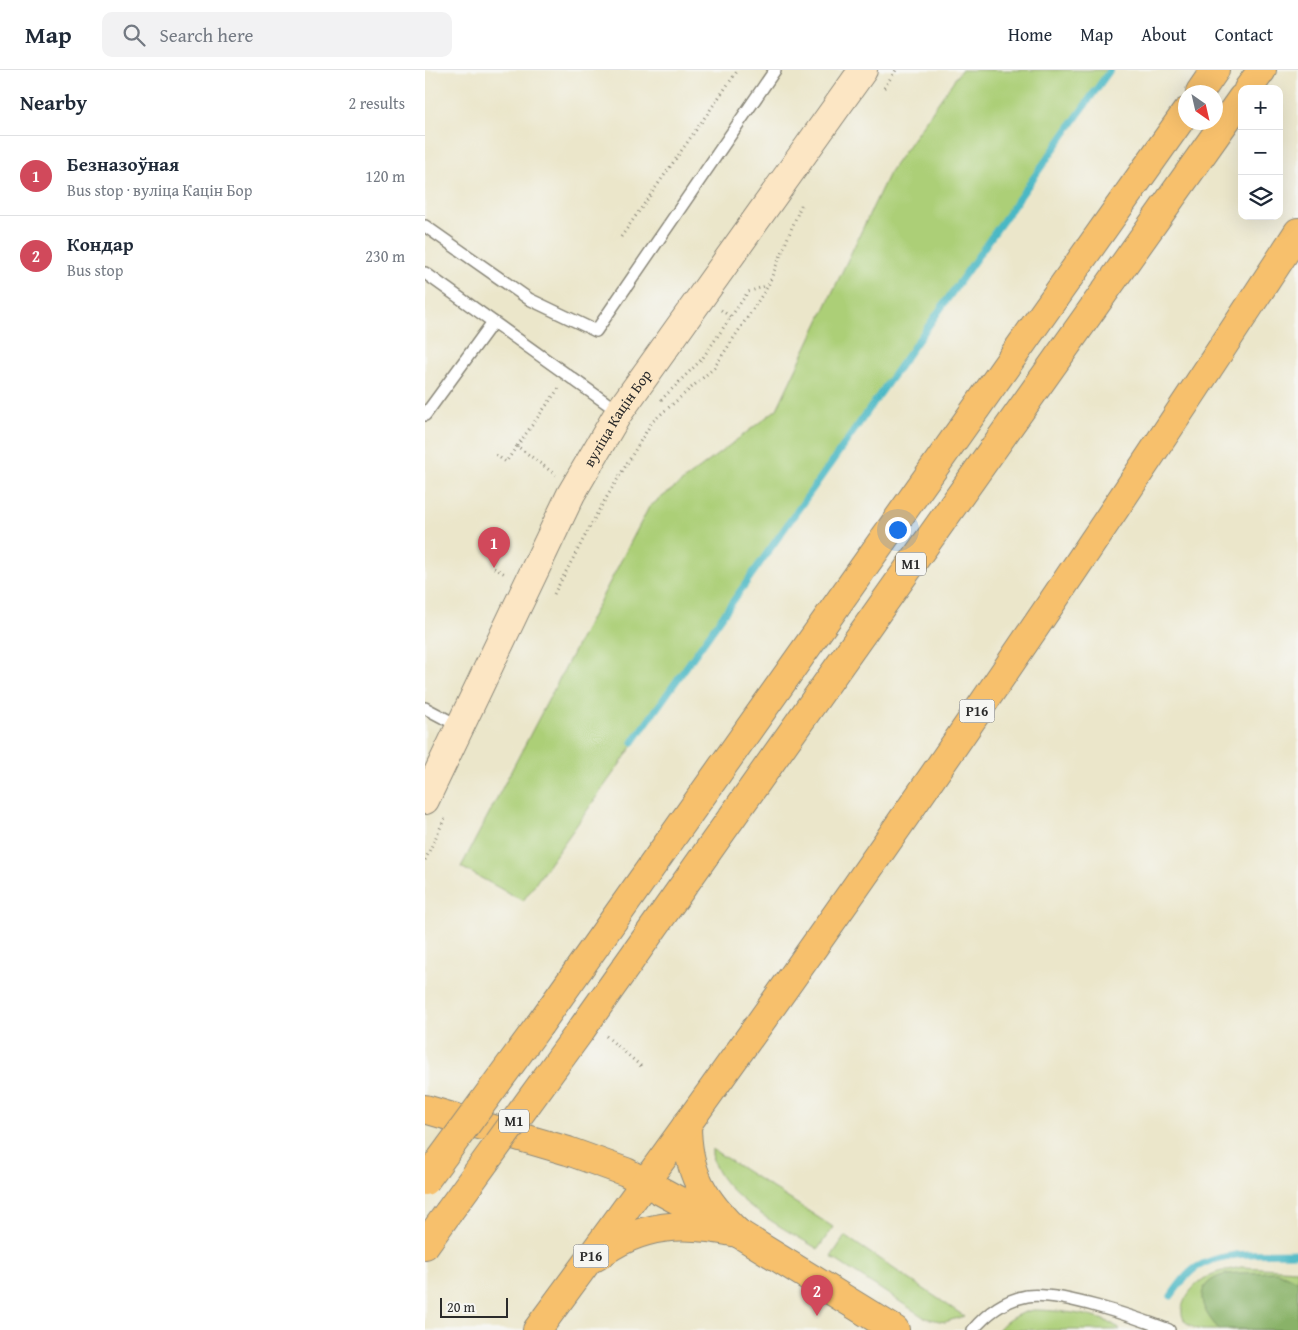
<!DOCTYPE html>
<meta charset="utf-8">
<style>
:root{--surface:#fff;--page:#f2f2f3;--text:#1f2937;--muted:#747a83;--line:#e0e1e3;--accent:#d1495b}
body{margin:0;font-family:"Gentium Book Plus",serif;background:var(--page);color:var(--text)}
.controls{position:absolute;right:15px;top:15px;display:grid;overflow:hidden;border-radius:10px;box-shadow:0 5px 20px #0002}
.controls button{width:45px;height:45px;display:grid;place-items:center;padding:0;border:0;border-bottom:1px solid var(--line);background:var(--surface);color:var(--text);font:25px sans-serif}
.compass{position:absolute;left:753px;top:15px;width:45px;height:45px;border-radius:50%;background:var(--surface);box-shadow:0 5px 20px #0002;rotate:146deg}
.scale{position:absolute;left:15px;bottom:12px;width:68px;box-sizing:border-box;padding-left:5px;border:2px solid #2b2b2b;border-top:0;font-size:14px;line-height:18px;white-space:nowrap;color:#2b2b2b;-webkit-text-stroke:4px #f6f6f2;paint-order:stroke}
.you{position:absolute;left:472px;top:459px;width:18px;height:18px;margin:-12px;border:4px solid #fff;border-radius:50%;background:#1a73e8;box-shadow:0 0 0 8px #1a73e833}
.badge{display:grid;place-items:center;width:32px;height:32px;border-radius:50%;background:var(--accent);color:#fff;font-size:16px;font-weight:700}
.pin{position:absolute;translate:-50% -41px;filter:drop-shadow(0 1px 2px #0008)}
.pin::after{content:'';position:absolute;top:26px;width:18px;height:15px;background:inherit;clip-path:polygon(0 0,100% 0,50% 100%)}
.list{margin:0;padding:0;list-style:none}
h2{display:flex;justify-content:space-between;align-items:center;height:65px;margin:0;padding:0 20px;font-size:21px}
h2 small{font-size:16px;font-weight:400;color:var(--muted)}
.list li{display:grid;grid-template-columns:32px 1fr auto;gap:15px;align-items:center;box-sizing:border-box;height:80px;padding:0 20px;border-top:1px solid var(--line)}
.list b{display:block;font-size:19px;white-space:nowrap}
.list p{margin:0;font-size:16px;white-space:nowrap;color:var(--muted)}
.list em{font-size:16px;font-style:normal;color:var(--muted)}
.icon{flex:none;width:28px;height:28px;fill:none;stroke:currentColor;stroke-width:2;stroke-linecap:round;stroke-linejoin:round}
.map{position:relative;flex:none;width:873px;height:1260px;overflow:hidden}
header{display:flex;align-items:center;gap:30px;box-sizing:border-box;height:70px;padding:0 25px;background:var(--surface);border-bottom:1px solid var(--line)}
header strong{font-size:24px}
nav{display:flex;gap:28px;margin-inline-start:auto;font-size:18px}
.search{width:350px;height:45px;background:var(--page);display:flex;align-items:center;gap:12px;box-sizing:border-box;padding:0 18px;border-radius:10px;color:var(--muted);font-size:19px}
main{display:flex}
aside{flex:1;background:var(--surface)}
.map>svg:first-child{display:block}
</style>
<header>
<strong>Map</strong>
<div class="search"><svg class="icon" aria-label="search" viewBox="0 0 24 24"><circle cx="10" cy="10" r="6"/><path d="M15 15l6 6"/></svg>Search here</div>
<nav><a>Home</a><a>Map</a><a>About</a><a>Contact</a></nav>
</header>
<main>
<aside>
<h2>Nearby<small>2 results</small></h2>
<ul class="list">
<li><span class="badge">1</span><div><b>Безназоўная</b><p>Bus stop · вуліца Кацін Бор</p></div><em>120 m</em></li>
<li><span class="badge">2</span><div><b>Кондар</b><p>Bus stop</p></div><em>230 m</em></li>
</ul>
</aside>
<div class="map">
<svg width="873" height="1260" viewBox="0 0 873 1260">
<rect width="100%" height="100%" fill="#f6f6f2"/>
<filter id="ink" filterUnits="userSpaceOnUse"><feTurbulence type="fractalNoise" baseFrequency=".02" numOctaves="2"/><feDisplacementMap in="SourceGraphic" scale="10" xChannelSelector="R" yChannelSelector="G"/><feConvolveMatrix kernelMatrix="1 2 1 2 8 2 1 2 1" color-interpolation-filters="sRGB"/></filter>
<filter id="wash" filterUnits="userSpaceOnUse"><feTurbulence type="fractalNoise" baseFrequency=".0096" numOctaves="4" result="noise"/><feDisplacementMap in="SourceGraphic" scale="20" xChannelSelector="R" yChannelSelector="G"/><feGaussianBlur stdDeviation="1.12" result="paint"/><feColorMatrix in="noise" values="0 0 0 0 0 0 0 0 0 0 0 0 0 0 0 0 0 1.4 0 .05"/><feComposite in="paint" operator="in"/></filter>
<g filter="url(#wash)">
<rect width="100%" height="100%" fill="#ebe6ca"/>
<!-- green -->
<g fill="#accf77" stroke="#6c7d51">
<polygon points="536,0 686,0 98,831 36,797 224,437 352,339 464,103"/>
<path d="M 287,1079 L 408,1157 L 393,1179 C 362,1160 284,1121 287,1079 Z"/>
<polygon points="420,1166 539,1246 520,1252 500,1248 406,1187"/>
<path d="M 816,1197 L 873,1200 L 873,1260 C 851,1260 830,1260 808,1260 C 798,1260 787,1260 777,1260 C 742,1253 759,1221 780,1208 C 791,1201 804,1200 816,1197 Z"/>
<path d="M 608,1240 C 629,1240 682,1244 695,1260 L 573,1260 C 583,1248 593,1244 608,1240 Z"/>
</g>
<!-- forest -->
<path fill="#89b268" stroke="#5a6e4a" d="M 842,1202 L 853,1202 L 873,1211 L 873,1260 L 794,1259 C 778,1243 765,1217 795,1206 C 809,1201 828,1204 842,1202 Z"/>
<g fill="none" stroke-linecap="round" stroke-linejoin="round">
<!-- stream -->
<g stroke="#4ab8c5" stroke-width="7">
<polyline points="208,672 685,0"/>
<path d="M 746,1226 C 753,1216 761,1204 772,1197 C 801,1180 841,1184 873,1183"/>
</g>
</g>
</g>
<g filter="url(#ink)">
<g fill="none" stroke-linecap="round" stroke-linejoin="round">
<!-- lane casing -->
<g stroke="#8b887a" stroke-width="14">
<g id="lane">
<polyline points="0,156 104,229 171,261 350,0"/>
<polyline points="0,203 194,342"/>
<polyline points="0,345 68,252"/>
<polyline points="0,638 34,656"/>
<path d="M 548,1260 C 562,1243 580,1230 602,1226 C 634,1221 713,1248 744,1260"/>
</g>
</g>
<!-- secondary casing -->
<g stroke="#8b887a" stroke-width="30">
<g id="secondary">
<path id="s1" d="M 0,730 L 146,424 L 194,342 L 438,0"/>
</g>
</g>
<!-- primary casing -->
<g stroke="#8b887a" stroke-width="30">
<polyline id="primary" points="0,1039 143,1081 201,1102 313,1163 470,1260"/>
</g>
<!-- highway casing -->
<g stroke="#8b887a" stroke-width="30">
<g id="highway">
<polyline points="823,19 837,0"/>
<polyline points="775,22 790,0"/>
<polyline points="115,954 761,42"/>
<polyline points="156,960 817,28"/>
<path d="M 262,1054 C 262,1103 278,1129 313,1163"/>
<polyline points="0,1175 23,1143"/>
<path d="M 171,1187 C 216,1152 259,1152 313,1163"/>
<path d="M 112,1260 C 377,902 630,535 873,162"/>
</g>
</g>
<!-- path -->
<g stroke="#8b887a" stroke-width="3" stroke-dasharray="1 4" stroke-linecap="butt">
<polyline points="459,18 471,0"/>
<polyline points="196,167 313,0"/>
<polyline points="296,240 306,247"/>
<polyline points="236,330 277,289 323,222 341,216"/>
<polyline points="92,376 134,318"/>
<polyline points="71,385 81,392 92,376 131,405"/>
<polyline points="69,498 82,505"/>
<polyline points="129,524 174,440 227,352 289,298 343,216 377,133"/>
<polyline points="0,790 20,748"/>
<polyline points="181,966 217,997"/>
</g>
<!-- lane -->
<use href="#lane" stroke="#fff" stroke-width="11"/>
<!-- secondary -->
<use href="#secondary" stroke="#fce6c4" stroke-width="28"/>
<!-- primary -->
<use href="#primary" stroke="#f7c06c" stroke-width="28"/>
<!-- highway -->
<use href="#highway" stroke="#f7c06c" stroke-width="28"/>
<!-- highway-bridge casing -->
<g stroke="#8b887a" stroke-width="30" stroke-linecap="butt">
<g id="highway-bridge">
<polyline points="0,1111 115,954"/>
<polyline points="23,1143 156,960"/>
</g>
</g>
<!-- highway-bridge -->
<use href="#highway-bridge" stroke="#f7c06c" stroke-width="28"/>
</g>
</g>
<g text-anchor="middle" stroke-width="4" stroke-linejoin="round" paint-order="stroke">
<!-- shield labels -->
<g fill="#f6f6f2" stroke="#686867" stroke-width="1">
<rect x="471" y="482.5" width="30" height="23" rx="4"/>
<rect x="534.5" y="629.5" width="35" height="23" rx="4"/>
<rect x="74" y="1039.5" width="30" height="23" rx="4"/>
<rect x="148.5" y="1174.5" width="35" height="23" rx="4"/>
</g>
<g font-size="14" font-weight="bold" fill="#2b2b2b">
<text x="486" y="499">М1</text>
<text x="552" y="646">Р16</text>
<text x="89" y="1056">М1</text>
<text x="166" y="1191">Р16</text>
</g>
<!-- street labels -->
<g font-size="15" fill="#2b2b2b" stroke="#f6f6f2">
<text dy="5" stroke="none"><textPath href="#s1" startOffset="428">вуліца Кацін Бор</textPath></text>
</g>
</g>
</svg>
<div class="controls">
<button>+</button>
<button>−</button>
<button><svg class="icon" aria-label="layers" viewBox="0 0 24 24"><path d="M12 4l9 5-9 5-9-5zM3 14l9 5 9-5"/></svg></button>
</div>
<svg class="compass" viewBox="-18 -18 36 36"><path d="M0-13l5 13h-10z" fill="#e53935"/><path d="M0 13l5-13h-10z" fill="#747a83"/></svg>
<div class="scale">20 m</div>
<div class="you"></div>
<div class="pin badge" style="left:69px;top:498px">1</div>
<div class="pin badge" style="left:392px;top:1246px">2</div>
</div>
</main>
